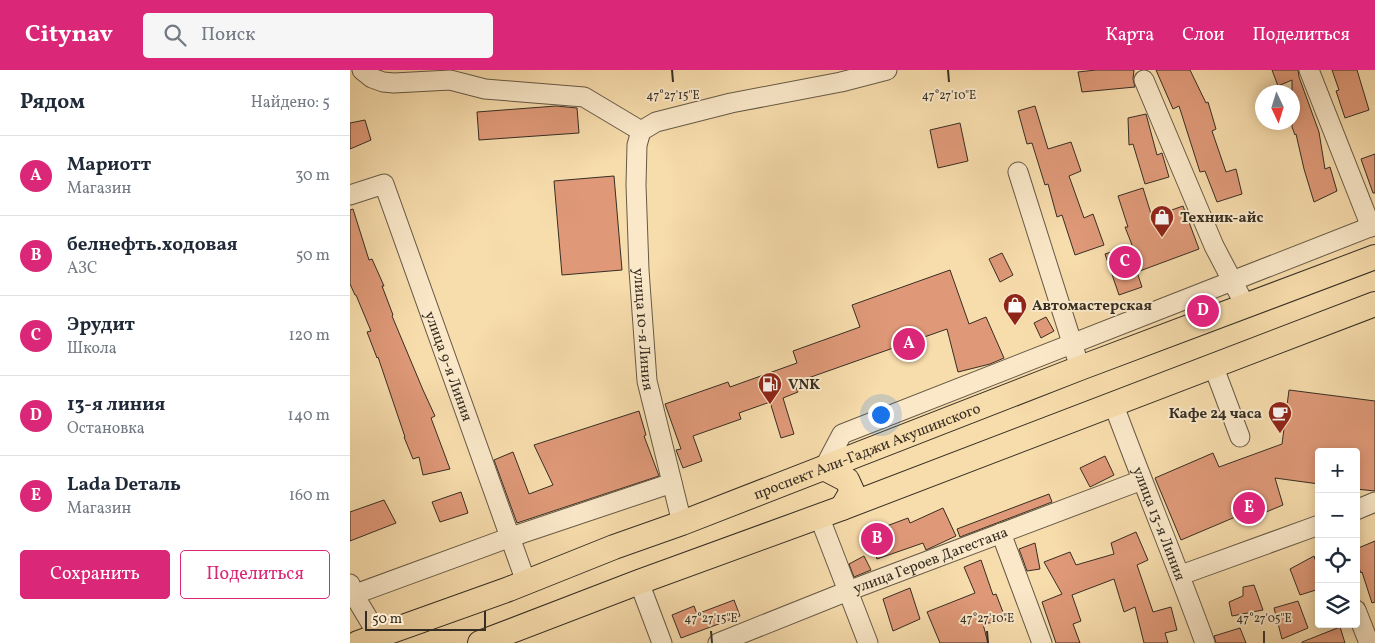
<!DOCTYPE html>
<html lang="ru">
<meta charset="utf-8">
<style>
:root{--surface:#fff;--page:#f6f6f7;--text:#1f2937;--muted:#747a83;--line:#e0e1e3;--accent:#db2777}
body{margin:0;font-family:Vollkorn,serif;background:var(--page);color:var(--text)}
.controls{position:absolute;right:15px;bottom:15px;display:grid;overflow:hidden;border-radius:5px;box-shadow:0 2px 12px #0003}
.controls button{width:45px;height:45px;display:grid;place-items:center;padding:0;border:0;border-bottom:1px solid var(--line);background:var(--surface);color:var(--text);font:25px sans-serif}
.compass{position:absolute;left:905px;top:15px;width:45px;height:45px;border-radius:50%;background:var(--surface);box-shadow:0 2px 12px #0003;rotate:176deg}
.scale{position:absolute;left:15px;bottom:12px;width:121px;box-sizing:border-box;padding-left:5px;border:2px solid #362e24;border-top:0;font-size:14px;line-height:18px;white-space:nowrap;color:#362e24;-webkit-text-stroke:4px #fae8c9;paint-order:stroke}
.you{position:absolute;left:530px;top:344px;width:18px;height:18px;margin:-12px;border:4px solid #fff;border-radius:50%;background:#1a73e8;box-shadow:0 0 0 8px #1a73e833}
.badge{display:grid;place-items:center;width:32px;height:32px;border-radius:50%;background:var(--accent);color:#fff;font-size:16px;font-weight:700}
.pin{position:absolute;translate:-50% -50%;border:2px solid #fff;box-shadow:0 1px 5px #0006}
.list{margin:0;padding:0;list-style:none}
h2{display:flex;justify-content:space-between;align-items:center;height:65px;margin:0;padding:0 20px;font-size:21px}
h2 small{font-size:16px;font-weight:400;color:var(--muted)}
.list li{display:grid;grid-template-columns:32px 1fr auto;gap:15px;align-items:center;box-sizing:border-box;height:80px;padding:0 20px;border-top:1px solid var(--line)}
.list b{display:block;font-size:19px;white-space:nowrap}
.list p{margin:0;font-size:16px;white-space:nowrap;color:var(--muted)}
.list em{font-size:16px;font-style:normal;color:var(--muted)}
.actions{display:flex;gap:10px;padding:15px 20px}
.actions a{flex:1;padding:11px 0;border:1px solid var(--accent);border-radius:5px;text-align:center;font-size:18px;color:var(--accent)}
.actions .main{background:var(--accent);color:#fff}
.icon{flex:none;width:28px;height:28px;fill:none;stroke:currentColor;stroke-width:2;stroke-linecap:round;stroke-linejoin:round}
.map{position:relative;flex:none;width:1025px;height:573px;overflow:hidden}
header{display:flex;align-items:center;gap:30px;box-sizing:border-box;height:70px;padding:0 25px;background:var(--accent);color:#fff}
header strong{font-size:24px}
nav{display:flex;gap:28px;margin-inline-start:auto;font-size:18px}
.search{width:350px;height:45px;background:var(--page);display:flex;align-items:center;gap:12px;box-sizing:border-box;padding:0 18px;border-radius:5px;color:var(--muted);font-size:19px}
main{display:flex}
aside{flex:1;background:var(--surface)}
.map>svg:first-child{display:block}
</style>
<header>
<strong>Citynav</strong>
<div class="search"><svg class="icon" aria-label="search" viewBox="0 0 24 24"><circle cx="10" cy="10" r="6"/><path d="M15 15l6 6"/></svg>Поиск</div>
<nav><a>Карта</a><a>Слои</a><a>Поделиться</a></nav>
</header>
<main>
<aside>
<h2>Рядом<small>Найдено: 5</small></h2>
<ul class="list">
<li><span class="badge">A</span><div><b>Мариотт</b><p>Магазин</p></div><em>30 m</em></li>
<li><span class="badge">B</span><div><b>белнефть.ходовая</b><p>АЗС</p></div><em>50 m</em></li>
<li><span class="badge">C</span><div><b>Эрудит</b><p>Школа</p></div><em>120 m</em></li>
<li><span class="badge">D</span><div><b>13-я линия</b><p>Остановка</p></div><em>140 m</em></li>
<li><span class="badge">E</span><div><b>Lada Dеталь</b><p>Магазин</p></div><em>160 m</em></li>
</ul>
<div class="actions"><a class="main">Сохранить</a><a>Поделиться</a></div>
</aside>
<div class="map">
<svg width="1025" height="573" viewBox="0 0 1025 573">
<rect width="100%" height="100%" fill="#f7dcac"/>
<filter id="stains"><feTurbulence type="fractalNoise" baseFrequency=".004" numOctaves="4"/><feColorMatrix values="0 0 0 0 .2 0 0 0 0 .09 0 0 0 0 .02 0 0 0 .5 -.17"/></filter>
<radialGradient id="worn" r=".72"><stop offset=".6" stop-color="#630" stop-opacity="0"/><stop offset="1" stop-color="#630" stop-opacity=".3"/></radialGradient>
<!-- building -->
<g fill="#df9978" stroke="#362e24">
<polygon points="746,0 784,0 783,9 785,17 732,22 728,2"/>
<polygon points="806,0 840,0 856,33 858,32 866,59 862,61 876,102 886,99 892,124 867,132 855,101 850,102 829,36 823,39"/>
<polygon points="922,0 948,0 949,7 969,62 975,99 980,97 987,121 964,132 954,99 946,64 945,65 942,57 942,10 928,16"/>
<polygon points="982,0 1007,0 1019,40 995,48 986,21 989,20"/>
<polygon points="206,36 227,38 229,63 129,70 127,42"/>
<polygon points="685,36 698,79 721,72 731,101 719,106 734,148 743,144 754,175 725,185 712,145 707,147 698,114 695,115 682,73 677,74 668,41"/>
<polygon points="796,44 807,85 812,83 819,107 795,114 783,74 779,75 778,48"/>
<polygon points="15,50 21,70 0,79 0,53"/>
<polygon points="610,53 618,91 588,98 580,60"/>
<polygon points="1025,84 1025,123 1023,123 1011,89"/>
<polygon points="264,106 272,200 212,205 204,111"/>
<polygon points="793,118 802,147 833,136 849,179 787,202 792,217 769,225 755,184 782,175 775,157 778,157 768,126"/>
<polygon points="3,139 19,190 22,189 34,216 32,216 43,245 42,246 73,320 85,346 81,348 100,399 73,405 69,387 63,389 54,367 55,367 28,287 27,288 17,262 21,261 6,225 5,225 0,214 0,140"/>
<polygon points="652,183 663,205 650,212 639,189"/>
<polygon points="600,200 619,254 636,247 654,288 640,294 608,302 597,259 444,313 448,322 433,328 444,364 431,368 420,332 389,343 391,349 343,366 352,391 333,398 326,380 331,379 315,334 378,312 380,317 447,293 443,281 510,257 502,235"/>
<polygon points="696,247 704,261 691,268 684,253"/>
<polygon points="939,320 1025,331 1025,421 1006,419 1006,382 969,382 969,414 925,408 933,435 892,452 890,445 831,470 805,408 863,383 869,397 932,374"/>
<polygon points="289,341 296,365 294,366 309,406 167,453 144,390 163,382 179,424 203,415 184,375"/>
<polygon points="755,386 764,405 740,417 730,398"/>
<polygon points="111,422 118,443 90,452 82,432"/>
<polygon points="699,424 702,432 610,467 607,459"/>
<polygon points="34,430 46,453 0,471 0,442"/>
<polygon points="593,438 606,466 576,480 573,473 527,489 518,463 558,448 560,453"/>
<polygon points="786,462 798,490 787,495 803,542 821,537 827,560 815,563 818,573 794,573 785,537 774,542 764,509 722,525 731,551 723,554 730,573 706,573 692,532 712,524 694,492 720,482 726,495 764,484 761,473"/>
<polygon points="1025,471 1025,532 1022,533 1012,502 1011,503 1006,491 1006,479"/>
<polygon points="685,473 690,499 677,501 669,479"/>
<polygon points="514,486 521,500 504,507 499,494"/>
<polygon points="964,486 969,502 969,519 950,525 940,499"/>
<polygon points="631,490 643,525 646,524 656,550 633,554 638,573 590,573 577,542 625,523 614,497"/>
<polygon points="904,515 913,540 882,546 879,532 893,526 893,517"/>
<polygon points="560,518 570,549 543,561 533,529"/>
<polygon points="384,530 390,546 331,568 322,545 344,536 347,544"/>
<polygon points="948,531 958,558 932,569 924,538"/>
<polygon points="990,557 995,573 952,573 952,572"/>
<polygon points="890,558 896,573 866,573 864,566"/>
</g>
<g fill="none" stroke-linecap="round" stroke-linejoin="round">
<!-- minor casing -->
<g stroke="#665a46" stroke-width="21">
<g id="minor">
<polyline points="12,0 22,8 33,12 44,13 100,10 135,19 234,27 291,61"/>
<polyline points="959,0 1021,157"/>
<polyline points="794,10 864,176 895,235"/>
<path id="s1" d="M 291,61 L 287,75 L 286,115 L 289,200 L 297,311 L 332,453"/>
<polyline points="291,61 306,52 381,33 491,12 537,0"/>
<polyline points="668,102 730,298"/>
<path id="s2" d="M 0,125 L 34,114 L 176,512"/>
<polyline points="863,295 890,367"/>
<path id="s3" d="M 763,333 C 793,414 826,493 855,573"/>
<polyline points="474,398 492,364 1025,155"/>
<polyline points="1006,440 1025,432"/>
<polyline points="469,446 518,573"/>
<polyline points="651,463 692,573"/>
<polyline points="831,505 969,455"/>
<polyline points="289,512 312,573"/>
<polyline points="0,514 4,525 28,565"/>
<polyline points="0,526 161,467 322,413"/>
<polyline points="1006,540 1019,573"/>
<path id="s4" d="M 368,573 L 498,521 L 792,410"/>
</g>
</g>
<!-- major casing -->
<g stroke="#362e24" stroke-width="26">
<g id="major">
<polyline points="474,398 497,410 502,421 492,438"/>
<path id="s5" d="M 8,573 L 159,519 L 264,477 L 332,453 L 730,298 L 1025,187"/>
<polyline points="130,573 289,512 492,438 1025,234"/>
</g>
</g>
<!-- minor -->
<use href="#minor" stroke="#fae8c9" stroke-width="19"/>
<!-- major -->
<use href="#major" stroke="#f7dcac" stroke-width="24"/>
</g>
<!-- ticks -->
<path fill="none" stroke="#362e24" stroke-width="2" d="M 322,0 L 323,12M 598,0 L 599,12M 361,561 L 362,573M 637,561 L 638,573M 914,561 L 914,573"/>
<!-- icons -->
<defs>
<g id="shop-pin" transform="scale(1.25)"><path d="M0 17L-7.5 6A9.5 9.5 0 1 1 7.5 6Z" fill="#8f2418" stroke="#fae8c9"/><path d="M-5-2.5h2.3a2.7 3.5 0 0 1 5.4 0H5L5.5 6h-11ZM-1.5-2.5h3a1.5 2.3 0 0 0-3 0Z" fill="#fff"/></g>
<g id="fuel-pin" transform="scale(1.25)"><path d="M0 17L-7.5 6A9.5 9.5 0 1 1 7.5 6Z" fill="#8f2418" stroke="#fae8c9"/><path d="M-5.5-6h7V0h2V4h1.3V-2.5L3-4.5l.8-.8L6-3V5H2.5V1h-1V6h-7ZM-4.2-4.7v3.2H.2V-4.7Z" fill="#fff"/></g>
<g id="cafe-pin" transform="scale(1.25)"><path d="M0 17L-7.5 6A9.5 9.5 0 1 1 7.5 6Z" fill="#8f2418" stroke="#fae8c9"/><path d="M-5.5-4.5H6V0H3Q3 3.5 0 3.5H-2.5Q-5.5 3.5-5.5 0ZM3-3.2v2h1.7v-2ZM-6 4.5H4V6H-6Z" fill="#fff"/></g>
</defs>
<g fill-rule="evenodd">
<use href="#shop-pin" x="812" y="147"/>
<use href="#shop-pin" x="665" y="235"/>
<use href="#fuel-pin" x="420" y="314"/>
<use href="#cafe-pin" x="930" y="343"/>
</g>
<g text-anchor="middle" stroke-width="4" stroke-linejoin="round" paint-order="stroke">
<!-- poi labels -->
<g font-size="15" font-weight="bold" fill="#362e24" stroke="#fae8c9" text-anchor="start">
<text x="830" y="152">Техник-айс</text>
<text x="682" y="240">Автомастерская</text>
<text x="438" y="319">VNK</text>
<text x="912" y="348" text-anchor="end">Кафе 24 часа</text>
</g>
<!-- street labels -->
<g font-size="15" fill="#362e24" stroke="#fae8c9">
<text dy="5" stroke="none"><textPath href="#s1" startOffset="199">улица 10-я Линия</textPath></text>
<text dy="5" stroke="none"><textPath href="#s2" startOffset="229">улица 9-я Линия</textPath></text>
<text dy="5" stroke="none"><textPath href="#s5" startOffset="544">проспект Али-Гаджи Акушинского</textPath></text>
<text dy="5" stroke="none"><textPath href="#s3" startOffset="129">улица 13-я Линия</textPath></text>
<text dy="5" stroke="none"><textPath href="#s4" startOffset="228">улица Героев Дагестана</textPath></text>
</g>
</g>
<g font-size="12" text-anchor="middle" fill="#362e24" stroke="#fae8c9" stroke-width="4" stroke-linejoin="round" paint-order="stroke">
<text x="323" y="29">47°27'15"E</text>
<text x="599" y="29">47°27'10"E</text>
<text x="361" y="552">47°27'15"E</text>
<text x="637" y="552">47°27'10"E</text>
<text x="914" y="552">47°27'05"E</text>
</g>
<rect width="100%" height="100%" filter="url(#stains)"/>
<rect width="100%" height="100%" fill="url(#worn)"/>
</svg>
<div class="controls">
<button>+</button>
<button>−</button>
<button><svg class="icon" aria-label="locate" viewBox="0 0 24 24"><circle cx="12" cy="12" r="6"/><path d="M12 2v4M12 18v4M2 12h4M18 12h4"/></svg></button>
<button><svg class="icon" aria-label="layers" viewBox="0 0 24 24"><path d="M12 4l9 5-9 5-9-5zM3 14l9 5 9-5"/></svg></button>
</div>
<svg class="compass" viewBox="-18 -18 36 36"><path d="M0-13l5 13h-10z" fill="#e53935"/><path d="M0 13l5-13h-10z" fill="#747a83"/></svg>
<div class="scale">50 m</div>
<div class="you"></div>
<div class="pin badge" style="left:559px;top:274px">A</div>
<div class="pin badge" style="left:527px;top:469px">B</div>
<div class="pin badge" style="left:775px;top:192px">C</div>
<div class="pin badge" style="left:853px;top:241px">D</div>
<div class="pin badge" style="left:899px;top:438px">E</div>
</div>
</main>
